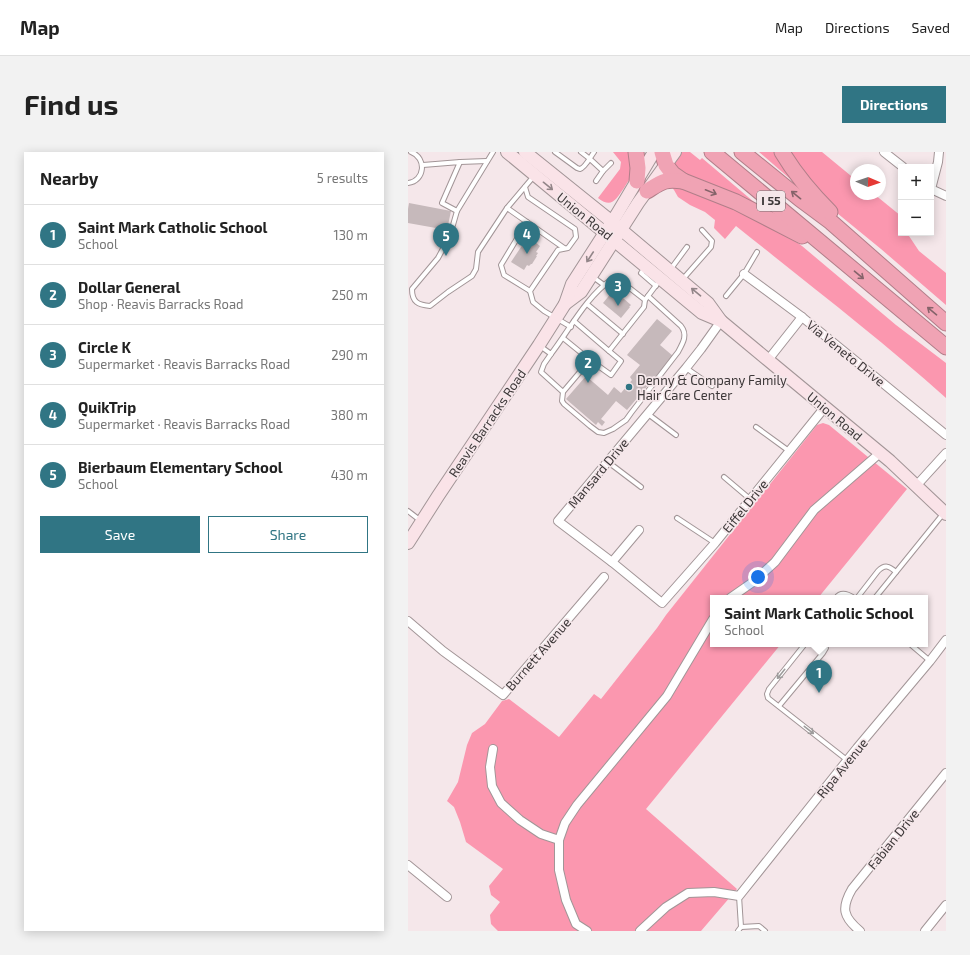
<!DOCTYPE html>
<meta charset="utf-8">
<style>
:root{--surface:#fff;--page:#f2f2f2;--text:#222;--muted:#767676;--line:#e0e0e0;--accent:#307584}
body{margin:0;font-family:"Exo 2",sans-serif;background:var(--page);color:var(--text)}
.controls{position:absolute;right:12px;top:12px;display:grid;overflow:hidden;border-radius:0px;box-shadow:0 2px 10px #0003}
.controls button{width:36px;height:36px;display:grid;place-items:center;padding:0;border:0;border-bottom:1px solid var(--line);background:var(--surface);color:var(--text);font:20px sans-serif}
.compass{position:absolute;left:442px;top:12px;width:36px;height:36px;border-radius:50%;background:var(--surface);box-shadow:0 2px 10px #0003;rotate:92deg}
.you{position:absolute;left:350px;top:425px;width:14px;height:14px;margin:-10px;border:3px solid #fff;border-radius:50%;background:#1a73e8;box-shadow:0 0 0 6px #1a73e833}
.badge{display:grid;place-items:center;width:26px;height:26px;border-radius:50%;background:var(--accent);color:#fff;font-size:13px;font-weight:700}
.pin{position:absolute;translate:-50% -33px;filter:drop-shadow(0 1px 2px #0008)}
.pin::after{content:'';position:absolute;top:21px;width:14px;height:12px;background:inherit;clip-path:polygon(0 0,100% 0,50% 100%)}
.popup{position:absolute;left:302px;top:443px;width:218px;height:52px;box-sizing:border-box;display:grid;place-content:center;border-radius:0px;background:var(--surface);filter:drop-shadow(0 1px 3px #0005);font-size:13px;white-space:nowrap;color:var(--muted)}
.popup b{font-size:15px;color:var(--text)}
.popup::after{content:'';position:absolute;left:50%;top:100%;margin-left:-8px;border:8px solid transparent;border-top-color:var(--surface)}
.list{margin:0;padding:0;list-style:none}
h2{display:flex;justify-content:space-between;align-items:center;height:52px;margin:0;padding:0 16px;font-size:17px}
h2 small{font-size:13px;font-weight:400;color:var(--muted)}
.list li{display:grid;grid-template-columns:26px 1fr auto;gap:12px;align-items:center;box-sizing:border-box;height:60px;padding:0 16px;border-top:1px solid var(--line)}
.list b{display:block;font-size:15px;white-space:nowrap}
.list p{margin:0;font-size:13px;white-space:nowrap;color:var(--muted)}
.list em{font-size:13px;font-style:normal;color:var(--muted)}
.actions{display:flex;gap:8px;padding:12px 16px}
.actions a{flex:1;padding:9px 0;border:1px solid var(--accent);border-radius:0px;text-align:center;font-size:14px;color:var(--accent)}
.actions .main{background:var(--accent);color:#fff}
.map{position:relative;flex:none;width:538px;height:779px;overflow:hidden;border-radius:0px}
header{display:flex;align-items:center;gap:24px;box-sizing:border-box;height:56px;padding:0 20px;background:var(--surface);border-bottom:1px solid var(--line)}
header strong{font-size:19px}
nav{display:flex;gap:22px;margin-inline-start:auto;font-size:14px}
.intro{display:flex;align-items:center;justify-content:space-between;box-sizing:border-box;height:96px;padding:0 24px}
h1{margin:0;font-size:28px}
.button{padding:10px 18px;border-radius:0px;background:var(--accent);color:#fff;font-size:14px;font-weight:700}
main{display:flex;gap:24px;padding:0 24px}
aside{flex:1;background:var(--surface);border-radius:0px;box-shadow:0 2px 10px #0003}
.map>svg:first-child{display:block}
</style>
<header>
<strong>Map</strong>
<nav><a>Map</a><a>Directions</a><a>Saved</a></nav>
</header>
<div class="intro"><h1>Find us</h1><a class="button">Directions</a></div>
<main>
<aside>
<h2>Nearby<small>5 results</small></h2>
<ul class="list">
<li><span class="badge">1</span><div><b>Saint Mark Catholic School</b><p>School</p></div><em>130 m</em></li>
<li><span class="badge">2</span><div><b>Dollar General</b><p>Shop · Reavis Barracks Road</p></div><em>250 m</em></li>
<li><span class="badge">3</span><div><b>Circle K</b><p>Supermarket · Reavis Barracks Road</p></div><em>290 m</em></li>
<li><span class="badge">4</span><div><b>QuikTrip</b><p>Supermarket · Reavis Barracks Road</p></div><em>380 m</em></li>
<li><span class="badge">5</span><div><b>Bierbaum Elementary School</b><p>School</p></div><em>430 m</em></li>
</ul>
<div class="actions"><a class="main">Save</a><a>Share</a></div>
</aside>
<div class="map">
<svg width="538" height="779" viewBox="0 0 538 779">
<rect width="100%" height="100%" fill="#f5e7ea"/>
<!-- green -->
<g fill="#fb97af">
<path d="M 205,0 L 222,0 C 222,6 224,20 222,25 C 221,29 218,32 216,36 C 208,47 204,57 190,46 L 212,17 L 213,10 Z"/>
<polygon points="274,0 282,0 292,8 294,6 353,56 272,22 265,12"/>
<polygon points="351,0 367,0 388,32"/>
<polygon points="380,0 414,0 448,28 448,42 466,42 493,64 493,81 499,81 511,99 538,121 538,153 473,97 429,61"/>
<path d="M 262,33 L 266,33 L 338,60 L 373,79 L 394,94 L 488,173 L 538,211 L 538,246 C 471,186 399,131 328,74 L 317,87 L 306,76 L 307,68 L 297,60 L 282,53 L 270,45 L 266,38 Z"/>
<polygon points="415,271 421,273 499,337 410,446 305,446 305,492 373,492 238,657 329,737 293,779 90,779 83,772 82,763 92,750 83,743 81,734 95,717 58,690 52,670 46,655 39,649 50,630 59,593 64,581 77,572 94,549 101,547 151,585 186,542 193,547 249,476 258,463 409,273"/>
</g>
<!-- building -->
<g fill="#c6b9bb">
<polygon points="1,51 43,59 39,78 0,71 0,57"/>
<polygon points="119,86 123,88 123,87 132,94 128,100 130,101 128,104 129,104 124,112 123,112 121,114 119,113 116,118 103,110"/>
<polygon points="207,139 223,153 221,155 222,155 213,166 195,151 204,140 205,141"/>
<polygon points="249,167 264,179 252,193 265,204 219,258 208,249 193,267 197,270 194,274 190,270 188,273 158,247 178,224 200,243 206,235 213,241 224,228 222,225 232,213 219,203"/>
</g>
<g fill="none" stroke-linecap="round" stroke-linejoin="round">
<!-- lane casing -->
<g stroke="#a29597" stroke-width="6">
<g id="lane">
<path d="M 147,0 L 169,16 C 170,16 171,17 172,17 C 177,16 183,4 186,0"/>
<polyline points="173,0 182,7 195,19 203,11"/>
<polyline points="52,10 79,9"/>
<polyline points="15,13 52,10 34,51 49,59 85,0"/>
<polyline points="188,29 195,19"/>
<path d="M 0,31 C 17,29 19,6 3,0"/>
<polyline points="117,35 120,45 167,77 168,85 160,96 150,98 122,139 125,150 136,159 163,175"/>
<polyline points="99,56 156,96"/>
<path d="M 49,59 L 45,73 L 37,93 L 30,106 L 4,137 C 4,150 10,153 22,154 L 40,140 L 64,124 L 68,117 L 70,100 L 99,56 L 126,24"/>
<polyline points="119,70 93,113 96,123 122,139"/>
<polyline points="237,116 233,121 248,134"/>
<polyline points="262,118 279,95"/>
<polyline points="185,125 196,133"/>
<polyline points="274,128 303,95 304,89 294,78"/>
<polyline points="318,144 336,122 349,100"/>
<polyline points="179,152 215,182"/>
<polyline points="166,169 201,199 236,155 237,148 252,128"/>
<polyline points="155,186 182,208"/>
<path d="M 132,194 L 143,202 C 162,177 178,145 204,127 L 210,127 L 237,148"/>
<polyline points="143,202 136,212 133,220 155,240 182,208 203,223 213,209 201,199"/>
<polyline points="278,216 304,234"/>
<path d="M 155,240 L 154,249 L 156,252 L 182,274 L 190,280 L 196,281 L 205,277 L 218,268 L 223,261 L 270,200 C 275,191 280,183 273,174 L 240,144"/>
<polyline points="240,262 268,283"/>
<polyline points="348,275 381,299"/>
<polyline points="200,310 233,335"/>
<polyline points="316,325 342,347"/>
<polyline points="0,359 13,369"/>
<polyline points="269,366 307,391"/>
<path d="M 428,446 C 433,439 440,442 446,446"/>
<path d="M 449,446 L 470,419 C 477,412 481,414 488,420"/>
<polyline points="467,446 535,362"/>
<polyline points="397,492 361,537 359,542 360,546 439,608"/>
<polyline points="502,492 522,509"/>
<polyline points="371,554 415,501 418,496 416,492"/>
<polyline points="333,775 351,774 357,779"/>
<polyline points="330,779 333,775 331,744"/>
</g>
</g>
<!-- street casing -->
<g stroke="#a29597" stroke-width="10">
<g id="street">
<polyline points="476,0 495,15"/>
<polyline points="523,37 530,10 531,0"/>
<polyline points="523,37 538,44"/>
<polyline points="336,122 394,165 538,283"/>
<polyline points="313,169 293,197 278,216 150,369 204,410 254,451 307,391 417,255"/>
<polyline points="360,208 394,165"/>
<polyline points="508,334 538,301"/>
<polyline points="204,410 231,378"/>
<polyline points="322,446 345,430 367,410 406,358 472,301"/>
<polyline points="0,469 35,499 95,543 196,425"/>
<polyline points="85,597 82,615 84,634 93,651 112,668 133,682 151,688"/>
<polyline points="0,713 39,745"/>
<polyline points="179,779 168,772 158,748 151,718 151,688 157,671 169,653 259,544 305,467"/>
<polyline points="232,779 258,755 280,741 306,740 331,744 449,596 522,509 538,488"/>
<path d="M 452,779 C 435,765 433,756 444,737 L 538,621"/>
<polyline points="517,779 538,753"/>
</g>
</g>
<!-- secondary casing -->
<g stroke="#a29597" stroke-width="14">
<g id="secondary">
<polyline points="99,0 294,161 313,169 360,208 482,309 538,362"/>
<polyline points="117,0 204,70 300,151 313,169"/>
<polyline points="157,152 173,140 230,51 267,0"/>
<polyline points="0,391 30,344 131,193 157,152 164,132 209,62 246,0"/>
</g>
</g>
<!-- highway casing -->
<g stroke="#b17e89" stroke-width="17">
<g id="highway">
<polyline points="228,0 230,16 229,29"/>
<polyline points="254,0 258,13 261,17 265,22 275,29 328,50 394,84"/>
<polyline points="304,0 538,195"/>
<polyline points="334,0 392,47 423,70 538,171"/>
<path d="M 374,0 C 387,22 404,42 422,60"/>
<path d="M 239,39 C 255,29 256,27 275,29"/>
</g>
</g>
<!-- lane -->
<use href="#lane" stroke="#fff" stroke-width="4"/>
<!-- street -->
<use href="#street" stroke="#fff" stroke-width="8"/>
<!-- secondary -->
<use href="#secondary" stroke="#fae3e8" stroke-width="12"/>
<!-- highway -->
<use href="#highway" stroke="#f0a3b4" stroke-width="15"/>
</g>
<!-- one-way arrows -->
<defs><path id="oneway-shaft" d="M-6 0H5M1.5-3L5.5 0L1.5 3" fill="none" stroke-width="1.6" stroke-linecap="round" stroke-linejoin="round"/></defs>
<g stroke="#928588">
<use href="#oneway-shaft" transform="translate(140 34) rotate(39)"/>
<use href="#oneway-shaft" transform="translate(182 105) rotate(123)"/>
<use href="#oneway-shaft" transform="translate(288 140) rotate(-140)"/>
</g>
<g stroke="#85636a">
<use href="#oneway-shaft" transform="translate(303 40) rotate(22)"/>
<use href="#oneway-shaft" transform="translate(388 43) rotate(-141)"/>
<use href="#oneway-shaft" transform="translate(451 123) rotate(40)"/>
<use href="#oneway-shaft" transform="translate(524 159) rotate(-140)"/>
</g>
<g stroke="#9e9c9c">
<use href="#oneway-shaft" transform="translate(373 522) rotate(129)"/>
<use href="#oneway-shaft" transform="translate(401 578) rotate(38)"/>
</g>
<!-- markers -->
<circle fill="#307584" stroke="#f5e7ea" stroke-width="1.5" cx="221" cy="235" r="4"/>
<g text-anchor="middle" stroke-width="3.5" stroke-linejoin="round" paint-order="stroke">
<!-- shield labels -->
<rect fill="#f5e7ea" stroke="#746c6e" stroke-width="1" x="349" y="39" width="28" height="20" rx="3"/>
<g font-size="12" font-weight="bold" fill="#3d3839">
<text x="363" y="53">I 55</text>
</g>
<!-- street labels -->
<g font-size="13" fill="#3d3839" stroke="#f5e7ea">
<text transform="translate(177 64) rotate(39)" y="5">Union Road</text>
<text transform="translate(438 201) rotate(39)" y="5">Via Veneto Drive</text>
<text transform="translate(427 264) rotate(40)" y="5">Union Road</text>
<text transform="translate(79 271) rotate(-56)" y="5">Reavis Barracks Road</text>
<text transform="translate(190 321) rotate(-50)" y="5">Mansard Drive</text>
<text transform="translate(337 354) rotate(-51)" y="5">Eiffel Drive</text>
<text transform="translate(130 502) rotate(-49)" y="5">Burnett Avenue</text>
<text transform="translate(434 616) rotate(-51)" y="5">Ripa Avenue</text>
<text transform="translate(485 687) rotate(-51)" y="5">Fabian Drive</text>
</g>
<!-- poi labels -->
<g font-size="13" fill="#3d3839" stroke="#f5e7ea" text-anchor="start">
<text x="229" y="233">Denny &amp; Company Family<tspan x="229" dy="15">Hair Care Center</tspan></text>
</g>
</g>
</svg>
<div class="controls">
<button>+</button>
<button>−</button>
</div>
<svg class="compass" viewBox="-18 -18 36 36"><path d="M0-13l5 13h-10z" fill="#e53935"/><path d="M0 13l5-13h-10z" fill="#767676"/></svg>
<div class="you"></div>
<div class="pin badge" style="left:411px;top:541px">1</div>
<div class="popup"><b>Saint Mark Catholic School</b>School</div>
<div class="pin badge" style="left:180px;top:231px">2</div>
<div class="pin badge" style="left:210px;top:154px">3</div>
<div class="pin badge" style="left:119px;top:102px">4</div>
<div class="pin badge" style="left:38px;top:104px">5</div>
</div>
</main>
